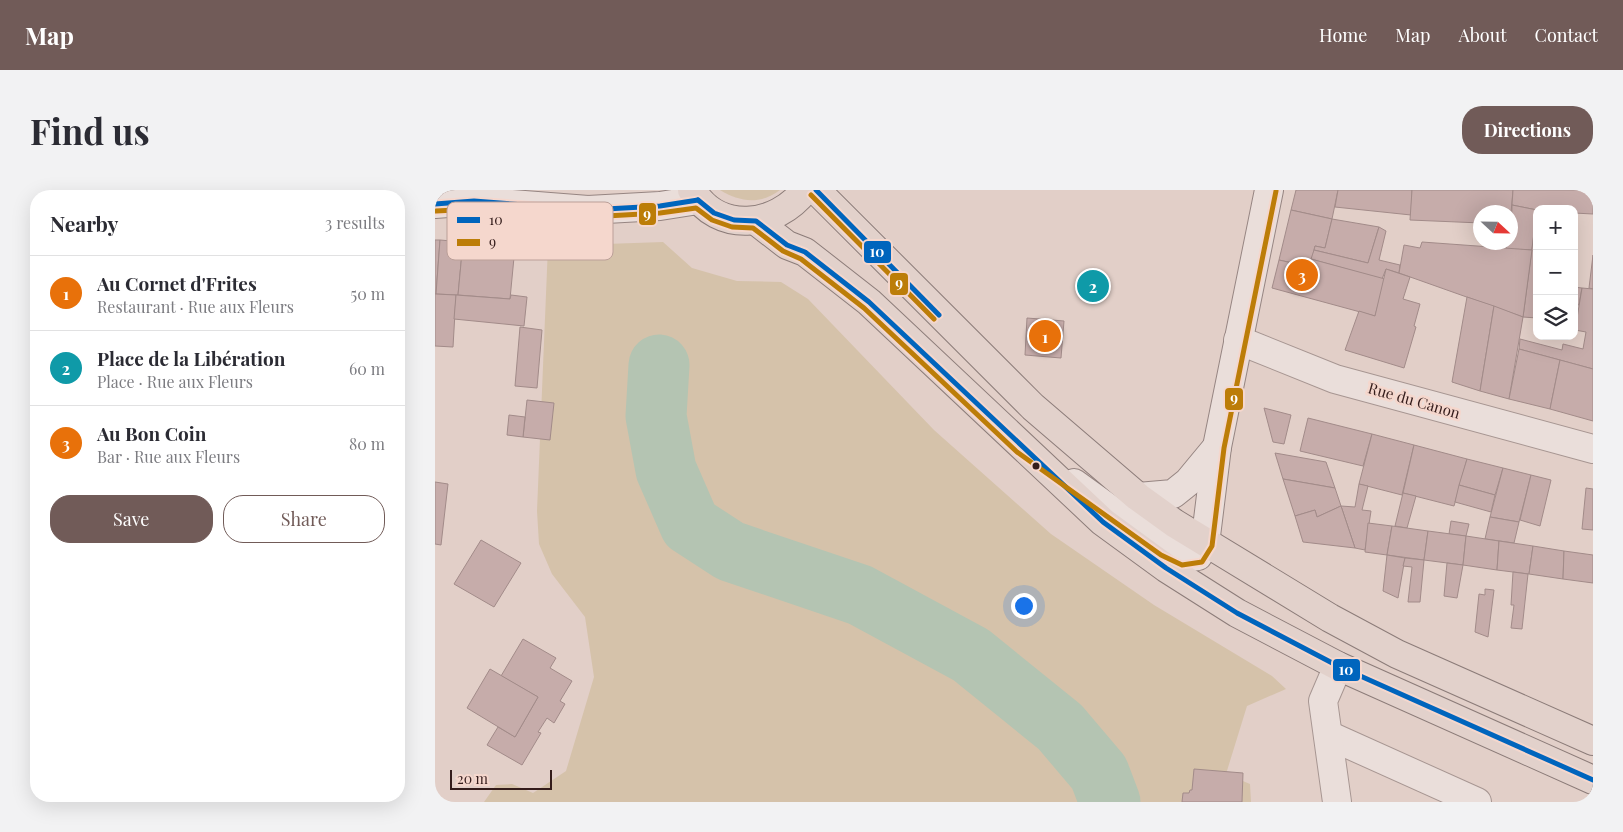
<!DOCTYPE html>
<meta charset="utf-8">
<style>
:root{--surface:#fff;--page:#f2f2f3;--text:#2b2b33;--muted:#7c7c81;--line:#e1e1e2;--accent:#715b58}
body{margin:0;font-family:"Playfair Display",serif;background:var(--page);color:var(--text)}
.controls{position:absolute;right:15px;top:15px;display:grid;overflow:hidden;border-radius:10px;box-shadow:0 5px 20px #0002}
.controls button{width:45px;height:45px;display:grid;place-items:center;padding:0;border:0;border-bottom:1px solid var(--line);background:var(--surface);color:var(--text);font:25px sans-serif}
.compass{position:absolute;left:1038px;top:15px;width:45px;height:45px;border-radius:50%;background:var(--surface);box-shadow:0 5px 20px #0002;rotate:112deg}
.scale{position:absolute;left:15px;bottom:12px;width:102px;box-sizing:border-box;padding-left:5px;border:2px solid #341c1b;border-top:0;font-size:14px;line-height:18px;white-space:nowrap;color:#341c1b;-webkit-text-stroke:4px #f5d7cd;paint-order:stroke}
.you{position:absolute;left:588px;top:415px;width:18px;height:18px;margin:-12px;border:4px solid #fff;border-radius:50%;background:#1a73e8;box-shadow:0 0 0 8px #1a73e833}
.badge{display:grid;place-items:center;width:32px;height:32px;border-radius:50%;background:var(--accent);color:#fff;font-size:16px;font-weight:700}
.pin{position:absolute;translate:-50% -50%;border:2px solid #fff;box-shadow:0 1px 5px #0006}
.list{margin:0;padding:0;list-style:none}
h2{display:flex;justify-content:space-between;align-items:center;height:65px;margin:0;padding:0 20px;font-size:21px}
h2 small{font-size:16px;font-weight:400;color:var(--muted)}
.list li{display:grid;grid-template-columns:32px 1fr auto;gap:15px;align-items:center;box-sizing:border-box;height:75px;padding:0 20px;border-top:1px solid var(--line)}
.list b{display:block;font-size:19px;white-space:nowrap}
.list p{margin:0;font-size:16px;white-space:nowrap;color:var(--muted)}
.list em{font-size:16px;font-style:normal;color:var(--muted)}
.actions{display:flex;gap:10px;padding:15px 20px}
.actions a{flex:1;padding:11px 0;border:1px solid var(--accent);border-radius:20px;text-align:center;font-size:18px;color:var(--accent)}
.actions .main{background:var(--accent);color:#fff}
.icon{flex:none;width:28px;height:28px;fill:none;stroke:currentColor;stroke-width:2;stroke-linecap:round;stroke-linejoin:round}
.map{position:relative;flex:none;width:1158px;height:612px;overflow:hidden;border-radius:20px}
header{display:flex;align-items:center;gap:30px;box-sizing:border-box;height:70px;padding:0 25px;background:var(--accent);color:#fff}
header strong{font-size:24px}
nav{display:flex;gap:28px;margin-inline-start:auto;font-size:18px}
.intro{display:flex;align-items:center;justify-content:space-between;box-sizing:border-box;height:120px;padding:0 30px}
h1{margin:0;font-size:35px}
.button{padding:12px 22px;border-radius:20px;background:var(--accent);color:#fff;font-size:18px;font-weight:700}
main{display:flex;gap:30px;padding:0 30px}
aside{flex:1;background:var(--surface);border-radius:20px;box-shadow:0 5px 20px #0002}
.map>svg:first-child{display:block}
</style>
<header>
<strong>Map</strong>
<nav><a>Home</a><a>Map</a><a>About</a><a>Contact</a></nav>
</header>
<div class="intro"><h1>Find us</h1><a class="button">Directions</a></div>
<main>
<aside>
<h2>Nearby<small>3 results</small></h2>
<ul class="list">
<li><span class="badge" style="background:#e8710a">1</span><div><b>Au Cornet d'Frites</b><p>Restaurant · Rue aux Fleurs</p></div><em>50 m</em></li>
<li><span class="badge" style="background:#0f9aa8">2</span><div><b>Place de la Libération</b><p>Place · Rue aux Fleurs</p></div><em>60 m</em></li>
<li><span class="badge" style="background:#e8710a">3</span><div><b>Au Bon Coin</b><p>Bar · Rue aux Fleurs</p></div><em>80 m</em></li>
</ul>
<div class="actions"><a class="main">Save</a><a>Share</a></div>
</aside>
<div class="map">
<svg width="1158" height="612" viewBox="0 0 1158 612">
<rect width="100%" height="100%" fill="#e2cfc8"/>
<!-- green -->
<g fill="#d5c2aa">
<path d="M 285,0 L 345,0 C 326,15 304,12 285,0 Z"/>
<polygon points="228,52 257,78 302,91 346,92 373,109 499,240 616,344 719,415 837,486 851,499 812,516 791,584 815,594 816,612 49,612 61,595 77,594 98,603 131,581 159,487 150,427 117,384 104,354 102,321 113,56"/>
</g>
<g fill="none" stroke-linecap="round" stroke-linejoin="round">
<!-- river -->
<polyline stroke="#b4c4b2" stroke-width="61" points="224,175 221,226 231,280 255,335 295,361 425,405 536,465 625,537 664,583 675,612"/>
</g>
<!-- building -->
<g fill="#c6acaa" stroke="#a28b89">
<polygon points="861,0 903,0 897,29 856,20"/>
<polygon points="903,0 977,0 976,25 900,17"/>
<polygon points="977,0 1078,0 1076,23 1046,22 1046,33 975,30"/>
<polygon points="1078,0 1158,0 1158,24 1139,23 1139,19 1102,20 1077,15"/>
<polygon points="1077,15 1102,20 1097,60 1071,59 1072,52 1076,52"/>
<polygon points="856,20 897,29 890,58 880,56 875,77 844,70"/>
<polygon points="1102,20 1102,128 1088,127"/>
<polygon points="897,29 944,37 933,73 879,60 880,56 890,58"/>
<polygon points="944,37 951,41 944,70 965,75 964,83 951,79 947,89 876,69 879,60 933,73"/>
<polygon points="0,50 5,50 1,104 0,104"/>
<polygon points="5,50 28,52 23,105 1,104"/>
<polygon points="28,52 80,57 75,109 23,105"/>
<polygon points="987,52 1097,60 1088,127 964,83 969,55 985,58"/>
<polygon points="1158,65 1158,99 1154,98"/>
<polygon points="876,69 950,89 940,126 837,98 844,70 875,77"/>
<polygon points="951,79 975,87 968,109 985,114 979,136 981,137 969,178 910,160 924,121 940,126"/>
<polygon points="1139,97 1147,98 1144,115 1139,114"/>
<polygon points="1147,98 1158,99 1158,179 1084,159 1085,149 1127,160 1128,154 1148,159 1151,142 1140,140"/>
<polygon points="0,104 21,105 18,157 0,156"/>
<polygon points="21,105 75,109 76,105 92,107 89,136 19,129"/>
<polygon points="1032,107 1059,116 1045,201 1017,192"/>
<polygon points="1059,116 1088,127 1074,209 1045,201"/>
<polygon points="592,128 629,131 626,168 590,165"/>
<polygon points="85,137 107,140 102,198 80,196"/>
<polygon points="1084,159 1125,170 1115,219 1074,209"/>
<polygon points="1125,170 1158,179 1158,231 1115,219"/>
<polygon points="92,210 119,213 115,250 88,247"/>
<polygon points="829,218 856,225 849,254 838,252"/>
<polygon points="74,225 90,227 88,247 72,245"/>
<polygon points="873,228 937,244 928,276 865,261"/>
<polygon points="937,244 979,255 967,305 924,294"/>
<polygon points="979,255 1032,269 1019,316 968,303"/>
<polygon points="840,263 891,272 900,298 848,289"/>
<polygon points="1032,269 1068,278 1060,305 1024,295"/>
<polygon points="1068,278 1096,285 1084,332 1055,327"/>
<polygon points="1096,285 1116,290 1105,336 1085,330"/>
<polygon points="848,289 900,298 906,316 882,327 880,320 860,326"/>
<polygon points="0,292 13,294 6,355 0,354"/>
<polygon points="924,294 933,296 927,320 936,321 930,360 920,358 906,316 920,317"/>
<polygon points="1024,295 1060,305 1056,322 1020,312"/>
<polygon points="1151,298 1158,299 1158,340 1147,339"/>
<polygon points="968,303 981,306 972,338 960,336"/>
<polygon points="906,316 920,358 868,352 860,326 880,320 882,327"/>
<polygon points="1055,327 1084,332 1079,353 1050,349"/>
<polygon points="1016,331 1034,334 1031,346 1014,344"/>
<polygon points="933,333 957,336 952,365 930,362"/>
<polygon points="957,336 993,341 989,370 952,365"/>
<polygon points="993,341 1031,346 1028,375 989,370"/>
<polygon points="1031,346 1064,351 1062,380 1028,375"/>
<polygon points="46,350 86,373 59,417 19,394"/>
<polygon points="1064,351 1098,356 1094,384 1062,380"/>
<polygon points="1098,356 1129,361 1128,389 1094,384"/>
<polygon points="1129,361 1158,365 1158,393 1128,389"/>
<polygon points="952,365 970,368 963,408 948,401"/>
<polygon points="970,368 989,370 985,412 973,412 977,377 968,376"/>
<polygon points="1012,373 1028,375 1022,408 1009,406"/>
<polygon points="1078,382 1093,384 1087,439 1076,438 1079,415 1076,415"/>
<polygon points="1050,399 1059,400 1053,447 1040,442 1044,404 1050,405"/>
<polygon points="88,449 121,468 115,478 137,491 125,511 130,514 119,533 112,528 103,542 106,543 87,575 52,555 63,537 80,547 103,507 66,486"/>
<polygon points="55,479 103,507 80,547 32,518"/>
<polygon points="759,579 808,583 807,612 747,612 748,603 754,603 755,600 757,600"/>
</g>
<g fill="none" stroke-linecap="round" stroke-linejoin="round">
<!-- street casing -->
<g stroke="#a79692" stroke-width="30">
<g id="street">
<polyline points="803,150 900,189 1158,259"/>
<polyline points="893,545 1042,612"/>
<polyline points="902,612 888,511 903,476"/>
</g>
</g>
<!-- secondary casing -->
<g stroke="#968582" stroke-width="30">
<g id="secondary">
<polyline points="0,14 39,11 153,20 225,16 263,10"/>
<polyline points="639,293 730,359 748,368 763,366 770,354 782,257 834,0"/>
<polyline points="703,307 738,304 753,292 782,257"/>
</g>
</g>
<!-- primary casing -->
<g stroke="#8c7c79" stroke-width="30">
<g id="primary">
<path d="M 257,0 C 283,44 341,38 370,0"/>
<polyline points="381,0 598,217 703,307 739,333 895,428 962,464 1158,551"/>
<polyline points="321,31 352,55 370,62 434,112 668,332 731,378 802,423 903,476 1158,590"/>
</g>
</g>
<!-- street -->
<use href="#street" stroke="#eadeda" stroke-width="28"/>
<!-- secondary -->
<use href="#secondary" stroke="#eadeda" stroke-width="28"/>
<!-- primary -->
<use href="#primary" stroke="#e2d1cb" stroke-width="28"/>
<!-- bus-1 casing -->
<g stroke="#f5d7cd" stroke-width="9">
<g id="bus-1">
<polyline points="381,0 504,125"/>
<polyline points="263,10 279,23 299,30 321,31 352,55 370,62 434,112 668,332 731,378 802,423 903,476 1158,590"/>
<polyline points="0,14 39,11 153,20 225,16 263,10"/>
</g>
</g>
<!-- bus-2 casing -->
<g stroke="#f5d7cd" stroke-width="9">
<g id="bus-2">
<polyline points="376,5 499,129"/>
<polyline points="1,21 39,19 153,27 225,23 261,18 277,30 297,37 318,38 348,61 366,69 429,118 582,262 726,365 747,375 767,372 777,356 789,258 841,1"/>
</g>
</g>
<!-- bus-1 -->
<use href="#bus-1" stroke="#0065bd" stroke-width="5"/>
<!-- bus-2 -->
<use href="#bus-2" stroke="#bc7d08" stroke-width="5"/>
</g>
<!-- markers -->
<circle fill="#341c1b" stroke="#f5d7cd" stroke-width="2" cx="601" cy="276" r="4.5"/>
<g text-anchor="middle" stroke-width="5" stroke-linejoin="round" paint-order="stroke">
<!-- street labels -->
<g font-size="15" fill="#341c1b" stroke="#f5d7cd">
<text transform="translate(979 211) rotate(16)" y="5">Rue du Canon</text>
</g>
</g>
<!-- legend -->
<rect x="12" y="12" width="166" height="58" rx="8" fill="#f5d7cd" stroke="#bb9f98" stroke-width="1"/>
<rect x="22" y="27" width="23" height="6" fill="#0065bd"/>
<rect x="22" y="49" width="23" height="7" fill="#bc7d08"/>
<g font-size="14" fill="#341c1b">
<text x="54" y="35">10</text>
<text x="54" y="57">9</text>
</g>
<g stroke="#f5d7cd" stroke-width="2">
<rect x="203" y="12" width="19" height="24" rx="5" fill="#bc7d08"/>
<rect x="428" y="50" width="29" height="24" rx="5" fill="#0065bd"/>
<rect x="454" y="82" width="20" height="24" rx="5" fill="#bc7d08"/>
<rect x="789" y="197" width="20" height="24" rx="5" fill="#bc7d08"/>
<rect x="897" y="468" width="29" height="24" rx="5" fill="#0065bd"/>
</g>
<g font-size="14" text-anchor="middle" font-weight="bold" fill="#fff">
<text x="212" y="29">9</text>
<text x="442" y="67">10</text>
<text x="464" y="98">9</text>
<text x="799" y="213">9</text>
<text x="911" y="485">10</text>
</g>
</svg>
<div class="controls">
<button>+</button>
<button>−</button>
<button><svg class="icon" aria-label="layers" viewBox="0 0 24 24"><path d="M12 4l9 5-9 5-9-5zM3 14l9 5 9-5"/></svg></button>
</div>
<svg class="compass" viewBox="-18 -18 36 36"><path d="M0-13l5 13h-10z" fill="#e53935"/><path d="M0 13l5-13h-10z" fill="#7c7c81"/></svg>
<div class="scale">20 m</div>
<div class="you"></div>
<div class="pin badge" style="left:610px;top:146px;background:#e8710a">1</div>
<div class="pin badge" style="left:658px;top:96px;background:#0f9aa8">2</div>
<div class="pin badge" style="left:867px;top:85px;background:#e8710a">3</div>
</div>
</main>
